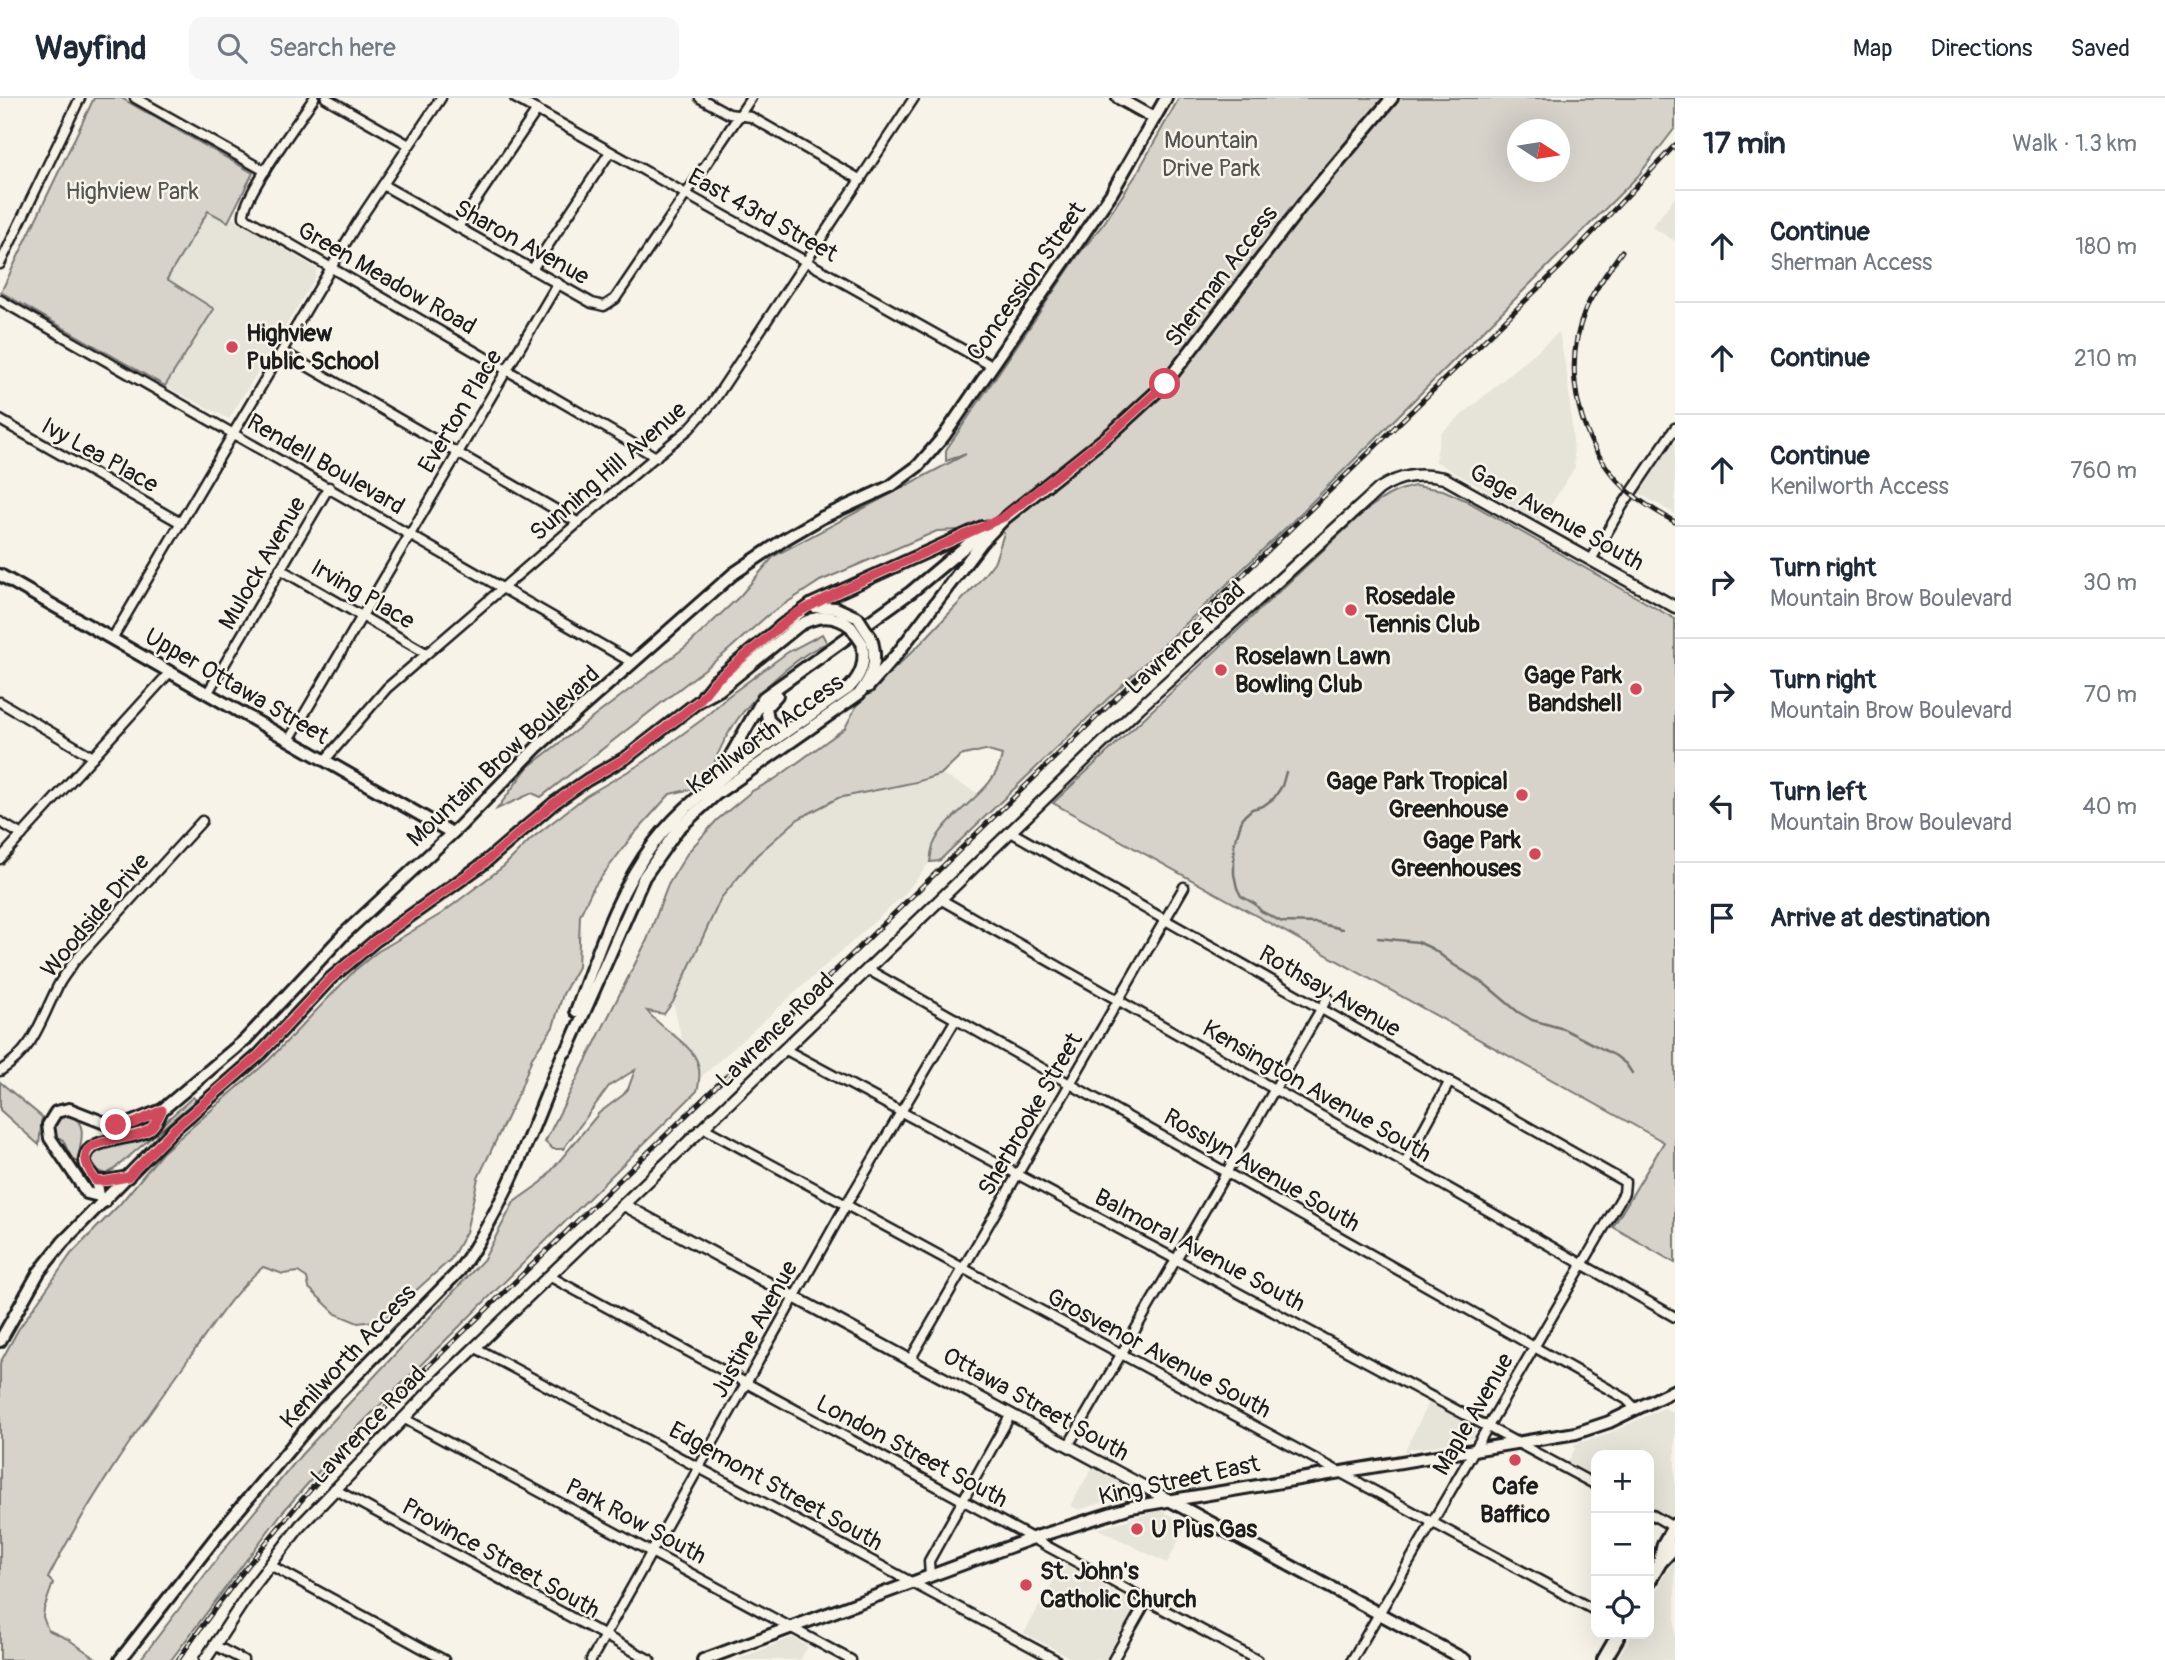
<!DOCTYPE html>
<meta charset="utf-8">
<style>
:root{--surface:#fff;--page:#f6f6f7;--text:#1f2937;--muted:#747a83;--line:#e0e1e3}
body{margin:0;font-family:Pangolin,sans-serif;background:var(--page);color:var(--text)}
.controls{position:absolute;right:21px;bottom:21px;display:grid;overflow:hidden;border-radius:14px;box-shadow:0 7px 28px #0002}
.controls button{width:63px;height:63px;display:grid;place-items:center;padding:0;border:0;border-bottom:2px solid var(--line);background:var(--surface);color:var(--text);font:35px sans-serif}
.compass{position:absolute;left:1507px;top:21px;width:63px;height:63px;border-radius:50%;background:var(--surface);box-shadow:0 7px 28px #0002;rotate:102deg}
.stop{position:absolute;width:21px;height:21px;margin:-16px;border:5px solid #d1495b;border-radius:50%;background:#fff}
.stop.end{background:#d1495b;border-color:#fff;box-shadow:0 2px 7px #0008}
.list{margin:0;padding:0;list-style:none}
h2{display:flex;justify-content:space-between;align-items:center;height:91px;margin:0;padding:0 28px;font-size:30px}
h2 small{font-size:23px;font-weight:400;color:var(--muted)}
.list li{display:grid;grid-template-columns:46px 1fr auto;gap:21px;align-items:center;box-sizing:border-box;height:112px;padding:0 28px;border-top:2px solid var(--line)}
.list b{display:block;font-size:26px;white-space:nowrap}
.list p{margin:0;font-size:23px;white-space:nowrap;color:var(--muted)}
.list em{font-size:23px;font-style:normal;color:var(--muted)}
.icon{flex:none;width:38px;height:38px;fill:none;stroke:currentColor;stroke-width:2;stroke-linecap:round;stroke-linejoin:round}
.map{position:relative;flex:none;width:1675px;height:1562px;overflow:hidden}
header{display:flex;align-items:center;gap:42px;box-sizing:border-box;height:98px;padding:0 35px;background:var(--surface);border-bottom:2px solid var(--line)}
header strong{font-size:33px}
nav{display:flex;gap:38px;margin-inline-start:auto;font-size:24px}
.search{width:490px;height:63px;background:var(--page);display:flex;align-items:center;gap:18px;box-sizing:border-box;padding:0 24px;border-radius:14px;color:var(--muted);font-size:26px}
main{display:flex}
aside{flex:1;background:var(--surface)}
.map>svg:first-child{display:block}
</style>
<header>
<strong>Wayfind</strong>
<div class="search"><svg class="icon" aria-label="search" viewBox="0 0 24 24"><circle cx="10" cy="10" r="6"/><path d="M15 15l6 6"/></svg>Search here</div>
<nav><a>Map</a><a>Directions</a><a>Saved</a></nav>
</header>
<main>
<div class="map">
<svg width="1675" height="1562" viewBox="0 0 1675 1562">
<rect width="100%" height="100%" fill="#f7f3e8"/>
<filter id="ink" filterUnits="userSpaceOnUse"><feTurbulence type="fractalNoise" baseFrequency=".0143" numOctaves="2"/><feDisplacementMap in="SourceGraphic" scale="14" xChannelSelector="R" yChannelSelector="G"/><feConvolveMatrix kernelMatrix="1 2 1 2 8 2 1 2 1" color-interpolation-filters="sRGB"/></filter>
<g filter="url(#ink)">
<!-- built -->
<g fill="#e6e3d9">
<polygon points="1675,99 1675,143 1652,129"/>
<polygon points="208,113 228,124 231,119 317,171 315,180 229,321 165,288 213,211 167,182"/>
<polygon points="1559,234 1568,283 1575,369 1540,424 1435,363 1441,335"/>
<polygon points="1675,343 1675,416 1639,395"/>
<polygon points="941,676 978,695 949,725 933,747 930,764 903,798 701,979 697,963 682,941 673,904 721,800 757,757 798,721 838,700 916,684"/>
<polygon points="1429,1304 1476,1330 1473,1340 1422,1350 1411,1350 1404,1355"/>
<polygon points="1664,1310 1675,1315 1675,1415 1671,1420 1649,1408 1649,1357 1596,1357 1596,1379 1568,1364 1575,1351 1574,1346 1603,1338"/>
<polygon points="1092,1370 1134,1392 1135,1394 1079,1412 1070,1408"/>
<polygon points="1160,1412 1187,1426 1167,1465 1098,1431"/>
<polygon points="1675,1460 1675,1562 1617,1562 1632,1536 1649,1536 1649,1505"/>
<polygon points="1063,1466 1135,1505 1136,1509 1105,1562 1075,1562 1024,1535"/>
<polygon points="793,1539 808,1549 800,1562 736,1562"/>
</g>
<!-- green -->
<g fill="#d7d3cb" stroke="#7a7874" stroke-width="2" fill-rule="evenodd">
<polygon points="94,0 121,0 253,75 228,124 208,113 167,181 214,211 165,288 1,194"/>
<path d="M 1179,0 L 1675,0 L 1675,30 L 1638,78 L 1300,416 L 939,763 L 930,764 C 931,759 931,753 933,748 C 946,713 996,696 1002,657 L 985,652 L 960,658 L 941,676 L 916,684 L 838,700 L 798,721 L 757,757 L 721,800 L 673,904 L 664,916 L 647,913 C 669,941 710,948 697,993 L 356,1331 L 281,1416 L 171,1562 L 140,1562 L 236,1436 L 301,1357 L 484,1161 L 514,1104 L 542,1084 L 599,1015 L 623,997 L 628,991 L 635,972 L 609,988 L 563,1051 L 553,1051 L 545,1044 L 647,842 L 668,787 L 688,754 L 717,722 L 752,693 L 775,681 L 845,630 L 857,607 L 923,543 L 976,487 L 995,463 L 1004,435 L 987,421 L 960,432 L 937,433 L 820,483 L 768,517 L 724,556 L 541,699 L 532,695 L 497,711 L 528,669 L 688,547 L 740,498 L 774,458 L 966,356 L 946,363 L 946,352 L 1079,156 L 1104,125 L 1136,77 ZM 1518,32 L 1560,32 L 1560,74 L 1518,74 Z"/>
<path d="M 1415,388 L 1443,392 L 1465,402 L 1675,521 L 1675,1165 L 1613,1129 L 1664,1044 L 1053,705 L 1365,413 C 1381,401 1394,392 1415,388 Z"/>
<path d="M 822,536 L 827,545 C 811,551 798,562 785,572 C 744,607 724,633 707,684 L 692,691 L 670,696 L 633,737 L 593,790 L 580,817 L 578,869 L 563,896 L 553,929 L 532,960 L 520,992 L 478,1080 L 466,1134 L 451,1161 L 383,1222 L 358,1225 L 336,1216 L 309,1190 L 307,1180 L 298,1174 L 283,1176 L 263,1169 C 233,1194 212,1229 189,1260 C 138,1331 88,1402 48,1480 L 53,1485 L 44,1511 L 43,1519 L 48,1532 L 68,1541 L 98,1562 L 0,1562 L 0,1265 L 18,1232 L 71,1156 L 120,1106 L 162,1055 L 269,962 L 355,872 L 377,854 L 441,816 L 504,768 L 531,741 L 586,698 L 644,664 L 703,621 L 727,599 L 788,554 Z"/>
<polygon points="0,984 42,1019 39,1047 0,1012"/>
<polygon points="193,999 196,1002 113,1072 106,1076 95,1072 91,1065 95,1054 148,1039"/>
<path d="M 70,1017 C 89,1026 80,1045 78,1062 L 73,1064 L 63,1042 L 56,1038 L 54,1029 L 61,1018 Z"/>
</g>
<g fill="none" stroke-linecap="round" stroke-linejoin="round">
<!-- stream -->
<g stroke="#72716c" stroke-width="2.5">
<polyline points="1286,674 1282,688 1274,700 1263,708 1252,711 1243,719 1234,746 1234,776 1237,790 1241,798 1255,806 1261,813 1282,824 1317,825 1342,831"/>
<polyline points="1378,840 1418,844 1433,851 1454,867 1486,887 1518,914 1532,922 1564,931 1616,958 1626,966 1632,975"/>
</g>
<!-- minor casing -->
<g stroke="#1c1c1c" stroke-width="13">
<g id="minor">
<polyline points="135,0 265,73"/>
<path d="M 314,0 C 301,20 241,100 244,119 L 656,359"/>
<polyline points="326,0 409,47"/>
<polyline points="515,0 992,268"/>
<polyline points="700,0 729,16 751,19 861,82"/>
<polyline points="383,87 592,205 604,208 615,201 751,0"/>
<polyline points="458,129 537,12"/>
<polyline points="0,166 80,0"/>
<polyline points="533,170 610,54"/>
<polyline points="0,202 633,565"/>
<polyline points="283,254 579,425"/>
<polyline points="0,322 181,425"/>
<polyline points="1591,462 1623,407 1675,330"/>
<polyline points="280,471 426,555"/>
<polyline points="112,541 358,124 441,0"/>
<polyline points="207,596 329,389"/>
<polyline points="0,604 93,659"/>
<polyline points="289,642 558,185"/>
<polyline points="325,662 387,590 638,373 689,331 713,304 914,0"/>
<polyline points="0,724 22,737"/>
<polyline points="1011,734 1625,1084 1624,1095 1352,1562"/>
<polyline points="0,761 170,574"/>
<polyline points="940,801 1675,1219"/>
<polyline points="867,871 1626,1301 1636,1311"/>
<polyline points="786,952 1596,1387"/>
<path d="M 0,973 C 34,951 39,926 56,892 C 60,882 68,873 74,864 L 202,723"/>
<polyline points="704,1030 1596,1513"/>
<polyline points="1405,1065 1450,983"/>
<polyline points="549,1178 1257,1562"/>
<polyline points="476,1250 1056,1562"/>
<polyline points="910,1262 1184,789"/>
<polyline points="403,1320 851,1562"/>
<polyline points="1068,1348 1328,899"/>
<polyline points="334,1391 650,1562"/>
<polyline points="1649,1415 1675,1430"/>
<polyline points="270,1467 444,1562"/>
<polyline points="930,1478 929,1463 1011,1316"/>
<polyline points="214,1547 243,1562"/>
<polyline points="591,1562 846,1107 956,921"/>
<polyline points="1113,1562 1147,1502"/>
</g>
</g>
<!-- tertiary casing -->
<g stroke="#1c1c1c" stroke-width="15">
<g id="tertiary">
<polyline points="624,1107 1167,1401"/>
<path d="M 205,1562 L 253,1489 L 300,1428 L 435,1288 L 1139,610 L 1379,391 C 1400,377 1420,375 1444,380 L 1675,509"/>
</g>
</g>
<!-- secondary casing -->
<g stroke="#1c1c1c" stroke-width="16">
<g id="secondary">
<polyline points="1118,0 1154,20"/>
<polyline points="0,477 452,735"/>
<polyline points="814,509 836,510 858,520"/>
<polyline points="780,529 812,506 982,429"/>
<polyline points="868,589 897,556 982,444 1005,420 1114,333 1165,286 1306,102 1392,0"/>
<polyline points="777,597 766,609 768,622 777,630 792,629"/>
<polyline points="703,598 715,583 785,525"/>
<polyline points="717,678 726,666 764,599 911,494 985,432"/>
<path d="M 576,913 C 597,857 617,793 654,745 C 683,707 719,682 757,654 C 788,633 818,611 849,590 C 862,577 866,563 862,545"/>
<polyline points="96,1083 106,1083 128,1079"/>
<path d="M 99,1098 C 98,1093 98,1087 95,1082 C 92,1075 85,1071 85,1063 C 84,1038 134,1043 150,1031 C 156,1026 159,1019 162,1012"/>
<polyline points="104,1104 99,1098 87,1095 50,1040 48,1027 56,1014 69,1011 105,1025 123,1028 162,1012 246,941 345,835 460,728 537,649 733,476 785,441 821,420 891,388 918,368 944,338 1111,96 1166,0"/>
<path d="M 0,1243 L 39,1174 L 63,1144 L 174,1031 L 259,957 L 330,881 L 375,843 L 483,766 L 554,705 L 587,682 L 627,659 L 699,603 L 719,592 L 798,528 C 816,517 834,515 851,529"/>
<polyline points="1167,1401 1465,1562"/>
<path d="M 120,1562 L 220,1434 L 323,1311 L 459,1173 C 506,1108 532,1030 563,956 L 568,951 L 644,779 L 678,731 L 715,697 L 859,596 C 873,578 878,562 871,540"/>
<polyline points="703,1562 1033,1440 1131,1409 1576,1335 1609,1324 1675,1292"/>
</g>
</g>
<!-- primary casing -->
<g stroke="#1c1c1c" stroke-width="18">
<g id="primary">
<polyline points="1660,1464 1664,1446 1675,1427"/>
<polyline points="1649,1483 1660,1464 1675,1448"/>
<polyline points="1604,1562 1619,1536"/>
</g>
</g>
<!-- minor -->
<use href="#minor" stroke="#f7f3e8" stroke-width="8"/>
<!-- tertiary -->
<use href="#tertiary" stroke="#f7f3e8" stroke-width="10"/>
<!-- secondary -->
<use href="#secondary" stroke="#f7f3e8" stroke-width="10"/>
<!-- primary -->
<use href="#primary" stroke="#f7f3e8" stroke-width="12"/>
<!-- rail casing -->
<g stroke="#1c1c1c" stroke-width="5">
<g id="rail">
<path d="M 1622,153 C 1609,172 1594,191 1585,213 C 1561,273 1579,347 1626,391 C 1641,405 1658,414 1675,424"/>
<path d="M 178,1562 C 242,1470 314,1383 392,1303 L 1559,170 L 1675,47"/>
</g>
</g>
<!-- rail -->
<use href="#rail" stroke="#f7f3e8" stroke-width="2.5" stroke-dasharray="8" stroke-linecap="butt"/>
<!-- secondary-bridge casing -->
<g stroke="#1c1c1c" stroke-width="16" stroke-linecap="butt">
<g id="secondary-bridge">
<polyline points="858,520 871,540"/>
<polyline points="851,529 862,545"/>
</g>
</g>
<!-- secondary-bridge -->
<use href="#secondary-bridge" stroke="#f7f3e8" stroke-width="10"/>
</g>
</g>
<g fill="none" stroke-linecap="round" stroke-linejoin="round" filter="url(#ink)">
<!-- route -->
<path stroke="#d1495b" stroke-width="9" d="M 116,1027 L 134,1025 L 162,1012 C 159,1019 156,1026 150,1031 C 126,1049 60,1033 96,1083 L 106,1083 L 128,1079 L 174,1031 L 259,957 L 330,881 L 375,843 L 483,766 L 554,705 L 587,682 L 627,659 L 660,634 L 699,603 L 715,583 L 795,516 L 840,493 L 1004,419 L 1114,333 L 1165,286"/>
</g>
<!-- markers -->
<g fill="#d1495b" stroke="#f7f3e8" stroke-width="2.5">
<circle cx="232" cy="249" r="7"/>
<circle cx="1351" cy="512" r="7"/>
<circle cx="1221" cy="572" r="7"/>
<circle cx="1636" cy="591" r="7"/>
<circle cx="1522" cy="697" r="7"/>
<circle cx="1535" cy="756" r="7"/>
<circle cx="1515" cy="1362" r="7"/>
<circle cx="1137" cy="1431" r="7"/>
<circle cx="1026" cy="1487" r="7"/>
</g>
<g text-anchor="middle" stroke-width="5" stroke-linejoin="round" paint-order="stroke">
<!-- park labels -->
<g font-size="24" fill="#545351" stroke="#f7f3e8">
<text x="1211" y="50">Mountain<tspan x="1211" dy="28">Drive Park</tspan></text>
<text x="132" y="101">Highview Park</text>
</g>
<!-- street labels -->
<g font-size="24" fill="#1c1c1c" stroke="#f7f3e8">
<text transform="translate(763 117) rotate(29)" y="8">East 43rd Street</text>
<text transform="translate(522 144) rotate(29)" y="8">Sharon Avenue</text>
<text transform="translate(1221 178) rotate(-53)" y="8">Sherman Access</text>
<text transform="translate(387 180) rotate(30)" y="8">Green Meadow Road</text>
<text transform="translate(1026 183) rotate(-55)" y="8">Concession Street</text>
<text transform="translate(460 313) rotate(-59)" y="8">Everton Place</text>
<text transform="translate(100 357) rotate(29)" y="8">Ivy Lea Place</text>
<text transform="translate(326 366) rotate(30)" y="8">Rendell Boulevard</text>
<text transform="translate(608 373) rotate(-41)" y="8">Sunning Hill Avenue</text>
<text transform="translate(1557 419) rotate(29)" y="8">Gage Avenue South</text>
<text transform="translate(262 465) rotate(-60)" y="8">Mulock Avenue</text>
<text transform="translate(363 496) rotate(30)" y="8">Irving Place</text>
<text transform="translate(1185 540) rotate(-43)" y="8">Lawrence Road</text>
<text transform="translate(237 588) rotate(30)" y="8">Upper Ottawa Street</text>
<text transform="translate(765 636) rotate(-36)" y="8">Kenilworth Access</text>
<text transform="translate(503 658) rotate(-43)" y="8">Mountain Brow Boulevard</text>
<text transform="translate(95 817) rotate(-50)" y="8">Woodside Drive</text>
<text transform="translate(1330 893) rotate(30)" y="8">Rothsay Avenue</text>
<text transform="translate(775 932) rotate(-44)" y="8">Lawrence Road</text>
<text transform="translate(1317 993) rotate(30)" y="8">Kensington Avenue South</text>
<text transform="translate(1030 1016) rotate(-60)" y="8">Sherbrooke Street</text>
<text transform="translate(1262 1072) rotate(30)" y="8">Rosslyn Avenue South</text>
<text transform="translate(1200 1152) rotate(28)" y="8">Balmoral Avenue South</text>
<text transform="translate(754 1231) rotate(-61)" y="8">Justine Avenue</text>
<text transform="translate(1159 1255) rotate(28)" y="8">Grosvenor Avenue South</text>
<text transform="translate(348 1258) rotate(-47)" y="8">Kenilworth Access</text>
<text transform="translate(1036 1306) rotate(29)" y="8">Ottawa Street South</text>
<text transform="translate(1473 1316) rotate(-60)" y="8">Maple Avenue</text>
<text transform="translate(368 1327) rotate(-46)" y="8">Lawrence Road</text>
<text transform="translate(912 1353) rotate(28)" y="8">London Street South</text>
<text transform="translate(1179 1382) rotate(-12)" y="8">King Street East</text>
<text transform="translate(776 1388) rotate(29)" y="8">Edgemont Street South</text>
<text transform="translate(636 1423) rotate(28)" y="8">Park Row South</text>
<text transform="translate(501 1460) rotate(29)" y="8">Province Street South</text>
</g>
<!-- poi labels -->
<g font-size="24" font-weight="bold" fill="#1c1c1c" stroke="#f7f3e8" text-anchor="start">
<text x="246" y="243">Highview<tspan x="246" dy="28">Public School</tspan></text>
<text x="1365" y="506">Rosedale<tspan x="1365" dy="28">Tennis Club</tspan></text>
<text x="1235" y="566">Roselawn Lawn<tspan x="1235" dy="28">Bowling Club</tspan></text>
<text x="1622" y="585" text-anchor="end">Gage Park<tspan x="1622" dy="28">Bandshell</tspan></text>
<text x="1508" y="691" text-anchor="end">Gage Park Tropical<tspan x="1508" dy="28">Greenhouse</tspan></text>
<text x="1521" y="750" text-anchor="end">Gage Park<tspan x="1521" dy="28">Greenhouses</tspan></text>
<text x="1515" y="1396" text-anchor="middle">Cafe<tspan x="1515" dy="28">Baffico</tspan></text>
<text x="1151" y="1439">U Plus Gas</text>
<text x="1040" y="1481">St. John's<tspan x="1040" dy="28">Catholic Church</tspan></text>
</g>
</g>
</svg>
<div class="controls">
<button>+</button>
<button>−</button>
<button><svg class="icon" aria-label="locate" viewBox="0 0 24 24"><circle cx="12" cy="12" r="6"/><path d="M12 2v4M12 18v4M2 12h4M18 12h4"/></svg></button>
</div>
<svg class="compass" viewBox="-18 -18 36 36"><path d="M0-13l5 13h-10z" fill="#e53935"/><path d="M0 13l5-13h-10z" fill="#747a83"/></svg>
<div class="stop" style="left:1165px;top:286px"></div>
<div class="stop end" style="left:116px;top:1027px"></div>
</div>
<aside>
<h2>17 min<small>Walk · 1.3 km</small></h2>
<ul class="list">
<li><svg class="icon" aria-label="ahead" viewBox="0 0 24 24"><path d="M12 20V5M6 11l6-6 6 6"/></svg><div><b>Continue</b><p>Sherman Access</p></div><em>180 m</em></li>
<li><svg class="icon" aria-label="ahead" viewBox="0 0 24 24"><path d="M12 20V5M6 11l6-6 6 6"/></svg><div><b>Continue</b></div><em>210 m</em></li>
<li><svg class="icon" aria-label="ahead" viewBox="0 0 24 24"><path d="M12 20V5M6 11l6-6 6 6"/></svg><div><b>Continue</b><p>Kenilworth Access</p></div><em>760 m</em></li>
<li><svg class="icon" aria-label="right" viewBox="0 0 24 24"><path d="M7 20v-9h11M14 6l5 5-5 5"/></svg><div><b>Turn right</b><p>Mountain Brow Boulevard</p></div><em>30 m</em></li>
<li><svg class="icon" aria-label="right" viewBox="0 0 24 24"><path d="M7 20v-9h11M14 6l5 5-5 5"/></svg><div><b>Turn right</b><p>Mountain Brow Boulevard</p></div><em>70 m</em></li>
<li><svg class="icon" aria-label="left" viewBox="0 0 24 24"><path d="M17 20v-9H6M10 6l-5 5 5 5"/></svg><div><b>Turn left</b><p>Mountain Brow Boulevard</p></div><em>40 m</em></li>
<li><svg class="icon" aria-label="arrive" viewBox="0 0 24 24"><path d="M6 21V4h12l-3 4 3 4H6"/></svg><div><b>Arrive at destination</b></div></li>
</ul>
</aside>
</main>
